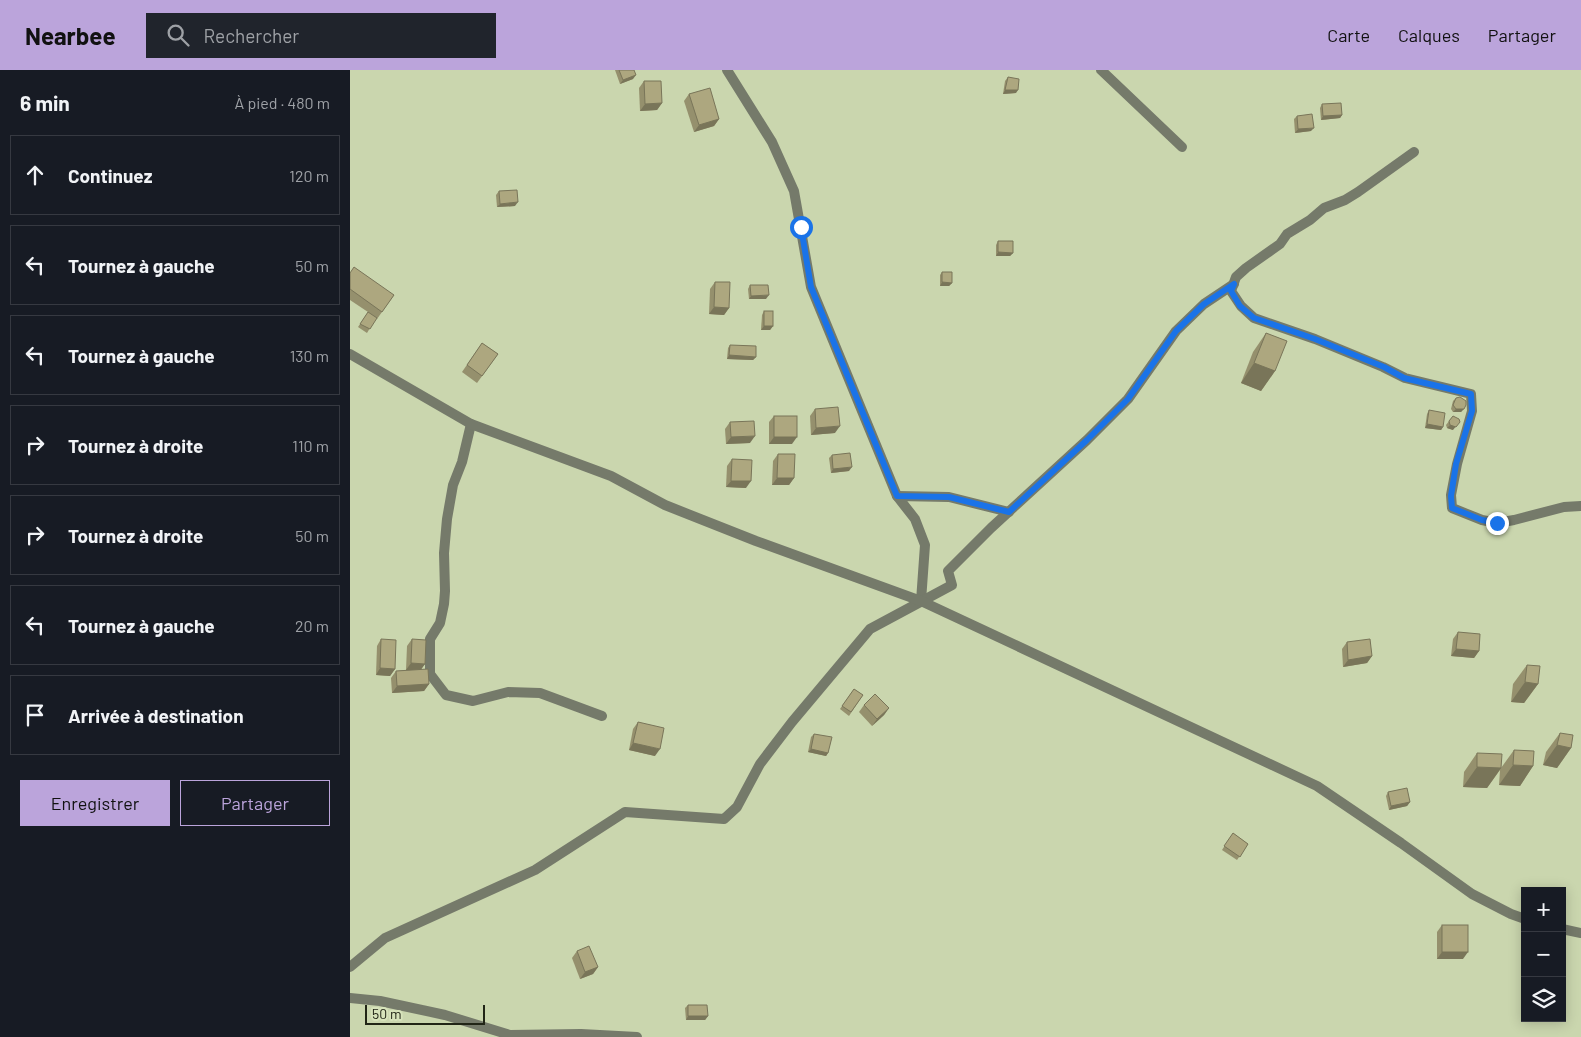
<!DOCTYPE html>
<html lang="fr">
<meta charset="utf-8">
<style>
:root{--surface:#171b24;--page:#20242c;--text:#f1f3f6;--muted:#9ea1a6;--line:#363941;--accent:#bba4db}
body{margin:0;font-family:Barlow,sans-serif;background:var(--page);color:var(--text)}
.controls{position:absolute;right:15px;bottom:15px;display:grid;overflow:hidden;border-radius:0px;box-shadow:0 2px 12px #0003}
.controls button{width:45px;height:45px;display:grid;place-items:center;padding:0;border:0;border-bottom:1px solid var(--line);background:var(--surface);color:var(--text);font:25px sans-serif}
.scale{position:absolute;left:15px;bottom:12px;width:120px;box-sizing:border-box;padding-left:5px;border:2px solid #212516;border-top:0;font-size:14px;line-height:18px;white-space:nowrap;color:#212516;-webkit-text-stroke:4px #d7e3bb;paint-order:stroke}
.stop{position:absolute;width:15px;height:15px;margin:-11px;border:4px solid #1a73e8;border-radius:50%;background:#fff}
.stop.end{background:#1a73e8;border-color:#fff;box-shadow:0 1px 5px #0008}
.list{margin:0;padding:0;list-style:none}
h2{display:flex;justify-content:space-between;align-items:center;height:65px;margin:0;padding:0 20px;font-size:21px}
h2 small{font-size:16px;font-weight:400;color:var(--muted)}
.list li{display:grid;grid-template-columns:32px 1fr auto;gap:15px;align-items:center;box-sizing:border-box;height:80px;margin:0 10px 10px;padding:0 10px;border:1px solid var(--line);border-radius:0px}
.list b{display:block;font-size:19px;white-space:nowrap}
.list em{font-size:16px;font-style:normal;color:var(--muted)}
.actions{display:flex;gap:10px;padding:15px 20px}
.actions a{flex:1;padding:11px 0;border:1px solid var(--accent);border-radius:0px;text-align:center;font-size:18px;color:var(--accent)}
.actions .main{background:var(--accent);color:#111}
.icon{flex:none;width:28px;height:28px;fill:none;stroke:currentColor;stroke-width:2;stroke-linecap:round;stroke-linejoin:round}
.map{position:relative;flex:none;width:1231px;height:967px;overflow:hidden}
header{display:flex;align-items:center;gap:30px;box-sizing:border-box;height:70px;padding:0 25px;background:var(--accent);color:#111}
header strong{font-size:24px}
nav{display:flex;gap:28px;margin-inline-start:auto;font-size:18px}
.search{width:350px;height:45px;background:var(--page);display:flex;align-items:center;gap:12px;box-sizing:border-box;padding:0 18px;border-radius:0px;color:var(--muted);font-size:19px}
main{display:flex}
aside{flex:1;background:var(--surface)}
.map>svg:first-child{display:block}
</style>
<header>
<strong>Nearbee</strong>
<div class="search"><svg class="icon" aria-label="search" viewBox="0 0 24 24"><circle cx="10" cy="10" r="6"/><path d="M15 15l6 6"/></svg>Rechercher</div>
<nav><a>Carte</a><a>Calques</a><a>Partager</a></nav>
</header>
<main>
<aside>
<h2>6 min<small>À pied · 480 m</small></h2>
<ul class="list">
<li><svg class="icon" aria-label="ahead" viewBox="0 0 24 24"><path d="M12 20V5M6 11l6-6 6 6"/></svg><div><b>Continuez</b></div><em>120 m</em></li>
<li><svg class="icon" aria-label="left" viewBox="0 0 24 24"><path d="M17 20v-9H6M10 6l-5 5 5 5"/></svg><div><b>Tournez à gauche</b></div><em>50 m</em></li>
<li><svg class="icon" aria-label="left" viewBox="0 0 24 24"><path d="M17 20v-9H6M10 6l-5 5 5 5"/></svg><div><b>Tournez à gauche</b></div><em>130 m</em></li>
<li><svg class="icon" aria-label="right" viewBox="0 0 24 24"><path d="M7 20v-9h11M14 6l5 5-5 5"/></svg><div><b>Tournez à droite</b></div><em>110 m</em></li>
<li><svg class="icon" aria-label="right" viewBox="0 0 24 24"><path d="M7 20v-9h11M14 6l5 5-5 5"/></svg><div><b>Tournez à droite</b></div><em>50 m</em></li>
<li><svg class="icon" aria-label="left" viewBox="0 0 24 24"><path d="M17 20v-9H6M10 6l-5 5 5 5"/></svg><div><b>Tournez à gauche</b></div><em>20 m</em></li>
<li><svg class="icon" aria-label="arrive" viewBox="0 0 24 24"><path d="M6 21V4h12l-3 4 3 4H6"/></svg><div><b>Arrivée à destination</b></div></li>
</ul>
<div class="actions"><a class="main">Enregistrer</a><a>Partager</a></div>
</aside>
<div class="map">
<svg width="1231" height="967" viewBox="0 0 1231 967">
<rect width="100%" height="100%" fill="#cad6ae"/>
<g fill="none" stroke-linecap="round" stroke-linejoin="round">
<!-- minor -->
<g stroke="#757a6a" stroke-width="10">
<polyline points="377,0 422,72 444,121 461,217 547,426 565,449 575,475 571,531"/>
<polyline points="751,0 832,77"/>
<polyline points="1064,82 1008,122 995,130 974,138 960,150 937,164 930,174 896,198 886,207 881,221 891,236 904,248 965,269 1033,297 1055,308 1121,324 1122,341 1107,394 1101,425 1102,438 1132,450 1147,453 1164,450 1214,437 1231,436"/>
<polyline points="121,354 112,392 103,415 97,449 94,483 95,521 94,534 90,553 80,569 80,604 96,625 123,631 158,622 190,623 252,646"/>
<polyline points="547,426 599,427 659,442"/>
<polyline points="0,897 35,868 185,800 275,742 374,749 387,737 410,694 442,652 520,559 602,515 598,501 641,458 737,370 778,329 826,261 854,234 884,214"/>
<polyline points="0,928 30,931 95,945 160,965 231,964 287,967"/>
</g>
<!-- tertiary -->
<g stroke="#757a6a" stroke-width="10">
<polyline points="0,284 121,354 261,406 315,435 406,471 571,531 967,716 1051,773 1122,824 1161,844 1175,849"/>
<polyline points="1212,859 1231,863"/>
</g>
</g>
<!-- wall -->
<g fill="#95906d">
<polygon points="265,0 284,0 283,9 270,14"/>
<polygon points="658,7 666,23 653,24 655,11"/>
<polygon points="294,11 312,33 307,40 290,41 289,18"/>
<polygon points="339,24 369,49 364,56 344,62 334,31"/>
<polygon points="972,34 992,45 990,48 971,50 970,38"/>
<polygon points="947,46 961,61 945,63 944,49"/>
<polygon points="149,121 165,136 147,137 146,125"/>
<polygon points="648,171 663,183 660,186 646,186 646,175"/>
<polygon points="592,202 602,213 599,216 590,216 590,205"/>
<polygon points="0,203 44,225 27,249 26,248 17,263 8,257 18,242 0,230"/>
<polygon points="365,212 379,238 374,245 359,244 360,219"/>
<polygon points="400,215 416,229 399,229 398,219"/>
<polygon points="414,241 423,256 420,260 411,260 412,245"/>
<polygon points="916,263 925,301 911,321 891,313 903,282"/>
<polygon points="132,273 148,284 127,313 112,302"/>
<polygon points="380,275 406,287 403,290 377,289 378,278"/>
<polygon points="1106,328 1116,335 1111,342 1103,342 1101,339 1103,331"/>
<polygon points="465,339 485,363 461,365 460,346"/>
<polygon points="1079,340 1093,357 1091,360 1075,358 1077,344"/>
<polygon points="424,346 442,374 419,374 419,352"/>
<polygon points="1103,346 1103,360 1097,358 1096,355"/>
<polygon points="380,352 400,373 376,374 375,359"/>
<polygon points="428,384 444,408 439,415 422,415 423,391"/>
<polygon points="482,385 499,401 481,403 479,388"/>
<polygon points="382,389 396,418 376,417 377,396"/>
<polygon points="1108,562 1129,581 1124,588 1101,586 1103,569"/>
<polygon points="31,569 45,599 40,606 26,605 27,576"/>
<polygon points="62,569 75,594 71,599 79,614 74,621 42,623 41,608 46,601 56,600 57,576"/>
<polygon points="997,572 1022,586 1017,593 993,597 992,579"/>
<polygon points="1177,595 1188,614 1174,633 1161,632 1163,614"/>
<polygon points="504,619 513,625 499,646 490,639"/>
<polygon points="514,635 539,638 534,645 522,656 509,642"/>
<polygon points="288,652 305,686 279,680 283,659"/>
<polygon points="1210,663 1221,678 1207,698 1193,695 1196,682"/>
<polygon points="464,664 478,683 476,686 458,682 461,667"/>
<polygon points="1164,680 1183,696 1170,716 1149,715 1150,700 1137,718 1113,717 1114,702 1127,683 1151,698"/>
<polygon points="1038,722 1060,732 1057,736 1039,740 1036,726"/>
<polygon points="883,763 898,774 887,790 872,780"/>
<polygon points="1092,855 1113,889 1087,889 1087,862"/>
<polygon points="227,881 248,897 243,904 230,909 222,888"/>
<polygon points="338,935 358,946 355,950 336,950 335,938"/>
</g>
<!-- shaded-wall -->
<g fill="#797559">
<polygon points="286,5 283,9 270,14 273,10"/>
<polygon points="655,20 668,20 666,23 653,24"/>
<polygon points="312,33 307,40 290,41 295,34"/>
<polygon points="992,45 990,48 971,50 973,46"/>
<polygon points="369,49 364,56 344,62 349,55"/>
<polygon points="964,58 961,61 945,63 948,59"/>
<polygon points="168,132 165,136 147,137 150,134"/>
<polygon points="648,182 663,183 660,186 646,186"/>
<polygon points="592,212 602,213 599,216 590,216"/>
<polygon points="419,225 416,229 399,229 401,226"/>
<polygon points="364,237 379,238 374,245 359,244"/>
<polygon points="414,256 423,256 420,260 411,260"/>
<polygon points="379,285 406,287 403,290 377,289"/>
<polygon points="904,293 925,301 911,321 891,313"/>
<polygon points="1106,339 1114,339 1111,342 1103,342"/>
<polygon points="1077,354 1093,357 1091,360 1075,358"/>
<polygon points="1100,355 1107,355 1103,360 1097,358"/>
<polygon points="490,356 485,363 461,365 466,358"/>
<polygon points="405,366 400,373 376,374 381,367"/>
<polygon points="424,367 447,367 442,374 419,374"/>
<polygon points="502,397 499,401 481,403 483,399"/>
<polygon points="427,408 444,408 439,415 422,415"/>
<polygon points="381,411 401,411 396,418 376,417"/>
<polygon points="1106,579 1129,581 1124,588 1101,586"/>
<polygon points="1022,586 1017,593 993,597 998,590"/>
<polygon points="61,593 75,594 70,601 56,600"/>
<polygon points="30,598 45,599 40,606 26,605"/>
<polygon points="1175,612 1188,614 1174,633 1161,632"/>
<polygon points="79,614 74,621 42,623 47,616"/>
<polygon points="539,638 534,645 522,656 527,649"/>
<polygon points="283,673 310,679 305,686 279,680"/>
<polygon points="1207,675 1221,678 1207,698 1193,695"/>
<polygon points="461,679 478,683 476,686 458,682"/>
<polygon points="1163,695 1183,696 1170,716 1149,715"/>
<polygon points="1127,697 1151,698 1137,718 1113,717"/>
<polygon points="1060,732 1057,736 1039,740 1041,736"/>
<polygon points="1092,882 1118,882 1113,889 1087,889"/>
<polygon points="248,897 243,904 230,909 235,902"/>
<polygon points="338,946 358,946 355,950 336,950"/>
</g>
<!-- building -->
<g fill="#ada77f" stroke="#797559">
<polygon points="269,0 284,0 286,5 273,10"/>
<polygon points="658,7 669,9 668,20 655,20"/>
<polygon points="294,11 311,11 312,33 295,34"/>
<polygon points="360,18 369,49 349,55 339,24"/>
<polygon points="991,33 992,45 973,46 972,34"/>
<polygon points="962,44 964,58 948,59 947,46"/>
<polygon points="167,120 168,132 150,134 149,121"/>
<polygon points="648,171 663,171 663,183 648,182"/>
<polygon points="4,197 44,225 32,242 0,219 0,203"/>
<polygon points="592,202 602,202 602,213 592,212"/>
<polygon points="365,212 380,212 379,238 364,237"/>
<polygon points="400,215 418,215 419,225 401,226"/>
<rect x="414" y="241" width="9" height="15"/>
<polygon points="18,242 27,248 20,259 10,254"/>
<polygon points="916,263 937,271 925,301 904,293"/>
<polygon points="132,273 148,284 132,306 117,295"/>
<polygon points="380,275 406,276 406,287 379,285"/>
<polygon points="1110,327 1116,331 1116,335 1114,339 1106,339 1103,335 1106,328"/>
<polygon points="488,337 490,356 466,358 465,339"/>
<polygon points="1079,340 1095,343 1093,357 1077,354"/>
<rect x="424" y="346" width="23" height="21"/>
<polygon points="1103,346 1109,349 1110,352 1106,357 1100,355 1099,351"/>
<polygon points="404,351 405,366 381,367 380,352"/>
<polygon points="500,383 502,397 483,399 482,385"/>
<polygon points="428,384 445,384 444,408 427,408"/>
<polygon points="382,389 402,390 401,411 381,411"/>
<polygon points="1108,562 1130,564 1129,581 1106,579"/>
<polygon points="31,569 46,570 45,599 30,598"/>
<polygon points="62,569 76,570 75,594 61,593"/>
<polygon points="1020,569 1022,586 998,590 997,572"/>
<polygon points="1177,595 1190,596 1188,614 1175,612"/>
<polygon points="78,599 79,614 47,616 46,601"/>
<polygon points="504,619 513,625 501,642 492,636"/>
<polygon points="525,624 539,638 527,649 514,635"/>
<polygon points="288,652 314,658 310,679 283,673"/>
<polygon points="1210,663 1223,665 1221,678 1207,675"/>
<polygon points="464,664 482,667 478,683 461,679"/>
<polygon points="1164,680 1184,681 1183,696 1163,695"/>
<polygon points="1127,683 1152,684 1151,698 1127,697"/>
<polygon points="1057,718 1060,732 1041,736 1038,722"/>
<polygon points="883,763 898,774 890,787 874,776"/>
<rect x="1092" y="855" width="26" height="27"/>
<polygon points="239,876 248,897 235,902 227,881"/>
<polygon points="338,935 357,935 358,946 338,946"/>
</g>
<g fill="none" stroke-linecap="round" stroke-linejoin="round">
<!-- route -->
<polyline stroke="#1a73e8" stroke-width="6" points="451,157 461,217 547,426 599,427 659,442 737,370 778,329 826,261 854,234 884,214 881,221 890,236 904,248 965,269 1034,297 1054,308 1121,324 1122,341 1106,394 1101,426 1102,438 1132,450 1147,453"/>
</g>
</svg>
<div class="controls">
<button>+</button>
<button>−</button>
<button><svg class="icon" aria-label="layers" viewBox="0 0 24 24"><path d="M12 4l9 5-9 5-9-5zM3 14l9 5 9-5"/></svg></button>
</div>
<div class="scale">50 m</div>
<div class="stop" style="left:451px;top:157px"></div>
<div class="stop end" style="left:1147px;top:453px"></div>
</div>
</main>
